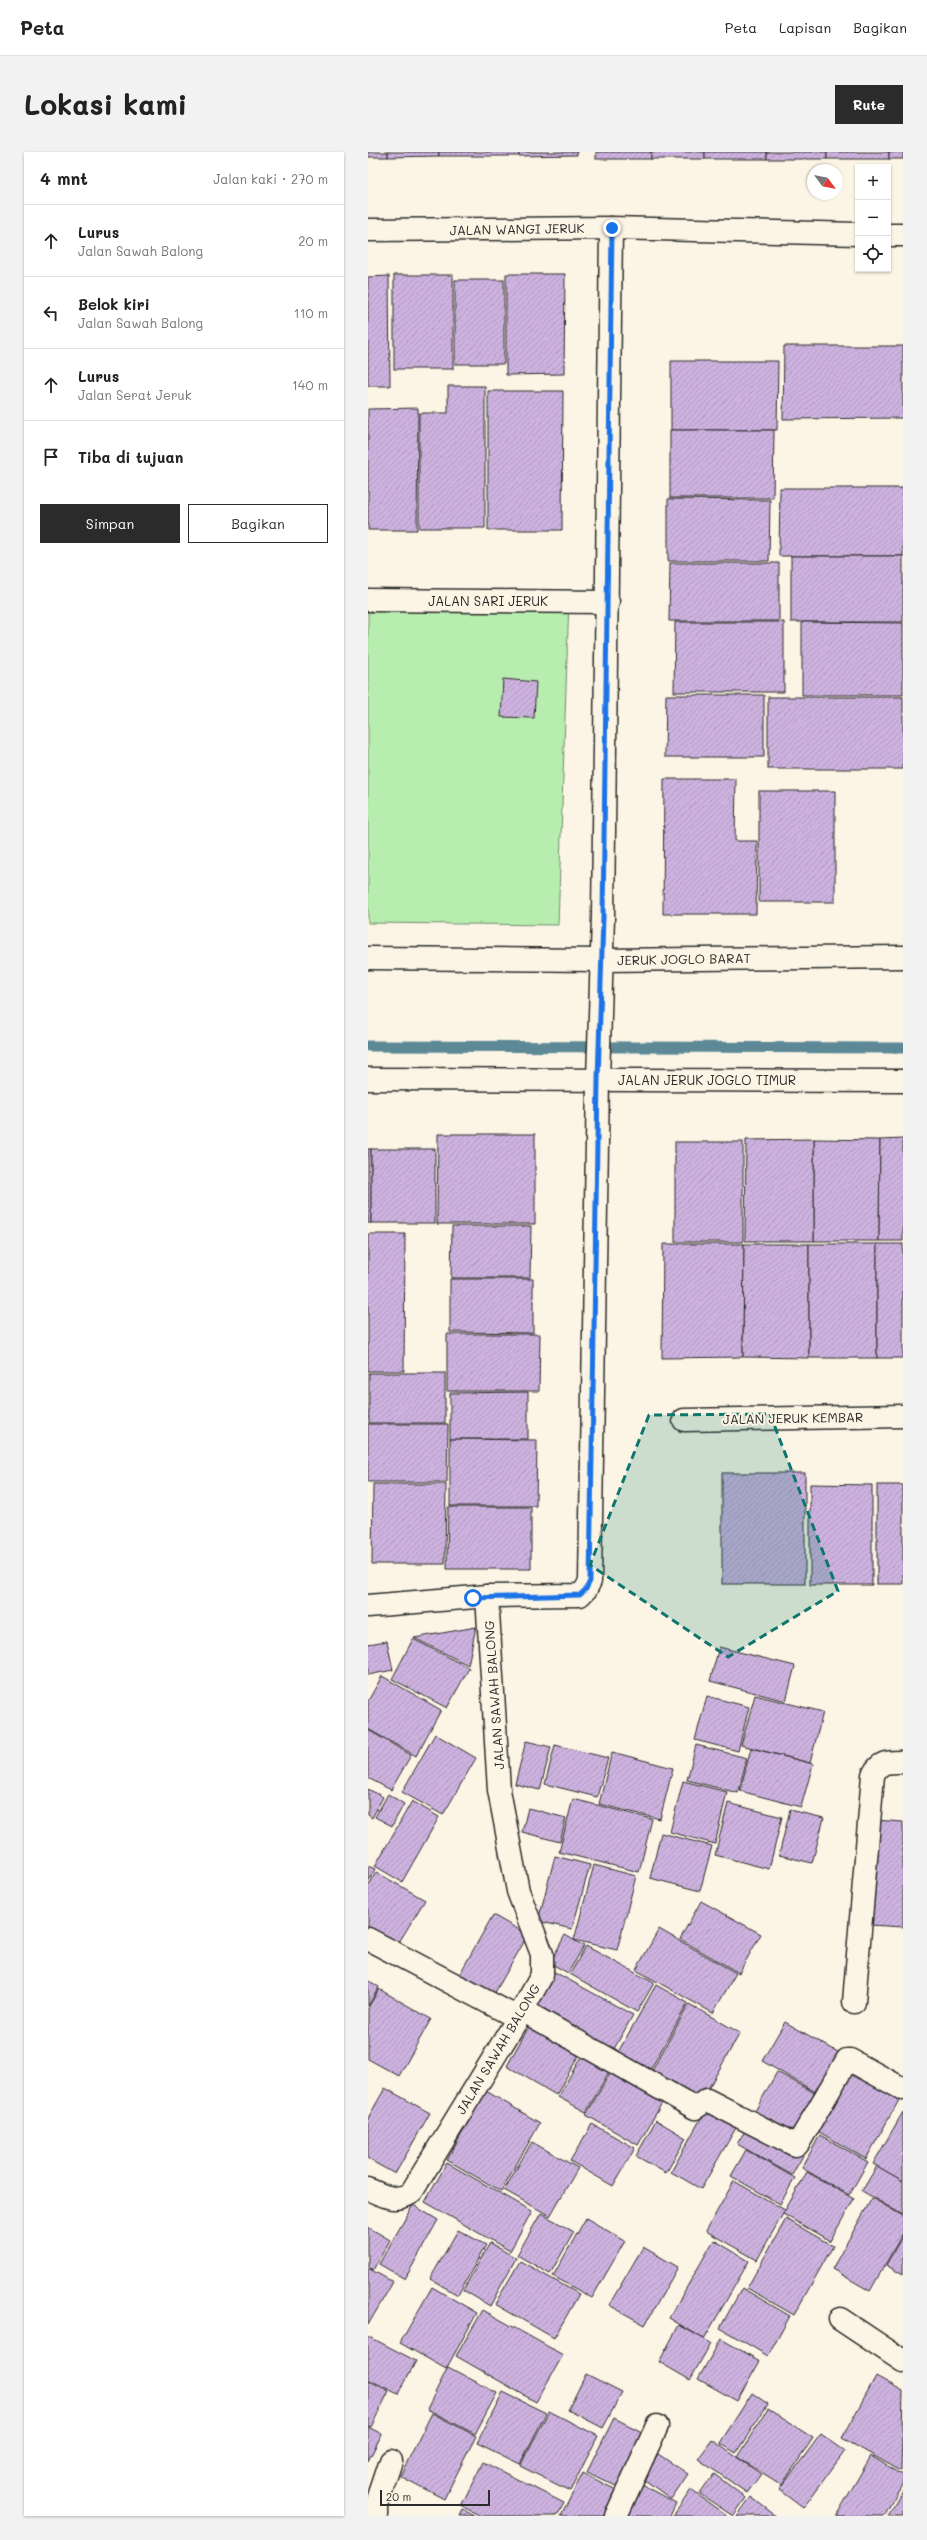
<!DOCTYPE html>
<html lang="id">
<meta charset="utf-8">
<style>
:root{--surface:#fff;--page:#f2f2f2;--text:#222;--muted:#767676;--line:#e0e0e0;--accent:#2b2b2b}
body{margin:0;font-family:Mali,sans-serif;background:var(--page);color:var(--text)}
.controls{position:absolute;right:12px;top:12px;display:grid;overflow:hidden;border-radius:0px;box-shadow:0 1px 3px #0004}
.controls button{width:36px;height:36px;display:grid;place-items:center;padding:0;border:0;border-bottom:1px solid var(--line);background:var(--surface);color:var(--text);font:20px sans-serif}
.compass{position:absolute;left:439px;top:12px;width:36px;height:36px;border-radius:50%;background:var(--surface);box-shadow:0 1px 3px #0004;rotate:122deg}
.scale{position:absolute;left:12px;bottom:10px;width:110px;box-sizing:border-box;padding-left:4px;border:2px solid #2b2b2b;border-top:0;font-size:11px;line-height:14px;white-space:nowrap;color:#2b2b2b;-webkit-text-stroke:3px #fcf5e5;paint-order:stroke}
.stop{position:absolute;width:12px;height:12px;margin:-9px;border:3px solid #1a73e8;border-radius:50%;background:#fff}
.stop.end{background:#1a73e8;border-color:#fff;box-shadow:0 1px 4px #0008}
.list{margin:0;padding:0;list-style:none}
h2{display:flex;justify-content:space-between;align-items:center;height:52px;margin:0;padding:0 16px;font-size:17px}
h2 small{font-size:13px;font-weight:400;color:var(--muted)}
.list li{display:grid;grid-template-columns:26px 1fr auto;gap:12px;align-items:center;box-sizing:border-box;height:72px;padding:0 16px;border-top:1px solid var(--line)}
.list b{display:block;font-size:15px;white-space:nowrap}
.list p{margin:0;font-size:13px;white-space:nowrap;color:var(--muted)}
.list em{font-size:13px;font-style:normal;color:var(--muted)}
.actions{display:flex;gap:8px;padding:12px 16px}
.actions a{flex:1;padding:9px 0;border:1px solid var(--accent);border-radius:0px;text-align:center;font-size:14px;color:var(--accent)}
.actions .main{background:var(--accent);color:#fff}
.icon{flex:none;width:22px;height:22px;fill:none;stroke:currentColor;stroke-width:2;stroke-linecap:round;stroke-linejoin:round}
.map{position:relative;flex:none;width:535px;height:2364px;overflow:hidden;border-radius:0px}
header{display:flex;align-items:center;gap:24px;box-sizing:border-box;height:56px;padding:0 20px;background:var(--surface);border-bottom:1px solid var(--line)}
header strong{font-size:19px}
nav{display:flex;gap:22px;margin-inline-start:auto;font-size:14px}
.intro{display:flex;align-items:center;justify-content:space-between;box-sizing:border-box;height:96px;padding:0 24px}
h1{margin:0;font-size:28px}
.button{padding:10px 18px;border-radius:0px;background:var(--accent);color:#fff;font-size:14px;font-weight:700}
main{display:flex;gap:24px;padding:0 24px}
aside{flex:1;background:var(--surface);border-radius:0px;box-shadow:0 1px 3px #0004}
.map>svg:first-child{display:block}
</style>
<header>
<strong>Peta</strong>
<nav><a>Peta</a><a>Lapisan</a><a>Bagikan</a></nav>
</header>
<div class="intro"><h1>Lokasi kami</h1><a class="button">Rute</a></div>
<main>
<aside>
<h2>4 mnt<small>Jalan kaki · 270 m</small></h2>
<ul class="list">
<li><svg class="icon" aria-label="ahead" viewBox="0 0 24 24"><path d="M12 20V5M6 11l6-6 6 6"/></svg><div><b>Lurus</b><p>Jalan Sawah Balong</p></div><em>20 m</em></li>
<li><svg class="icon" aria-label="left" viewBox="0 0 24 24"><path d="M17 20v-9H6M10 6l-5 5 5 5"/></svg><div><b>Belok kiri</b><p>Jalan Sawah Balong</p></div><em>110 m</em></li>
<li><svg class="icon" aria-label="ahead" viewBox="0 0 24 24"><path d="M12 20V5M6 11l6-6 6 6"/></svg><div><b>Lurus</b><p>Jalan Serat Jeruk</p></div><em>140 m</em></li>
<li><svg class="icon" aria-label="arrive" viewBox="0 0 24 24"><path d="M6 21V4h12l-3 4 3 4H6"/></svg><div><b>Tiba di tujuan</b></div></li>
</ul>
<div class="actions"><a class="main">Simpan</a><a>Bagikan</a></div>
</aside>
<div class="map">
<svg width="535" height="2364" viewBox="0 0 535 2364">
<defs>
<pattern id="building-hatch" width="6" height="6" patternUnits="userSpaceOnUse"><rect width="6" height="6" fill="#cdb2df"/><path d="M-1 1l2-2M0 6l6-6M5 7l2-2" fill="none" stroke="#b099c0"/></pattern>
</defs>
<rect width="100%" height="100%" fill="#fcf5e5"/>
<filter id="ink" filterUnits="userSpaceOnUse"><feTurbulence type="fractalNoise" baseFrequency=".025" numOctaves="2"/><feDisplacementMap in="SourceGraphic" scale="8" xChannelSelector="R" yChannelSelector="G"/><feConvolveMatrix kernelMatrix="1 2 1 2 8 2 1 2 1" color-interpolation-filters="sRGB"/></filter>
<g filter="url(#ink)">
<!-- green -->
<polygon fill="#b7edaf" stroke="#718c6d" points="0,445 201,447 190,773 0,771"/>
<g fill="none" stroke-linecap="round" stroke-linejoin="round">
<!-- stream -->
<polyline stroke="#5d8997" stroke-width="11" points="0,894 535,896"/>
</g>
<!-- building -->
<g fill="url(#building-hatch)" stroke="#2b2b2b">
<rect x="0" y="0" width="20" height="5"/>
<polygon points="20,0 71,0 71,4 20,5"/>
<rect x="71" y="0" width="80" height="4"/>
<polygon points="151,0 209,0 209,3 151,4"/>
<rect x="228" y="0" width="55" height="7"/>
<rect x="283" y="0" width="54" height="7"/>
<rect x="337" y="0" width="62" height="7"/>
<rect x="399" y="0" width="60" height="7"/>
<rect x="459" y="0" width="62" height="7"/>
<rect x="521" y="0" width="14" height="7"/>
<polygon points="138,122 197,122 196,222 138,223"/>
<rect x="26" y="123" width="59" height="94"/>
<polygon points="21,124 22,234 0,234 0,125"/>
<rect x="87" y="128" width="49" height="84"/>
<polygon points="416,194 535,194 535,266 415,267"/>
<polygon points="303,209 410,209 409,278 303,278"/>
<polygon points="80,234 117,234 117,376 51,376 51,261 80,261"/>
<polygon points="120,239 195,239 194,378 120,378"/>
<polygon points="50,256 49,378 0,378 0,257"/>
<polygon points="302,278 406,278 405,346 302,346"/>
<polygon points="412,336 535,336 535,404 411,404"/>
<polygon points="300,347 402,348 401,409 300,409"/>
<rect x="423" y="404" width="112" height="66"/>
<polygon points="302,411 411,411 411,469 301,469"/>
<polygon points="307,470 416,470 416,540 306,540"/>
<polygon points="434,470 535,471 535,543 434,543"/>
<polygon points="135,527 168,530 166,566 133,565"/>
<polygon points="298,543 396,543 396,605 297,605"/>
<rect x="400" y="545" width="135" height="72"/>
<polygon points="296,627 368,627 367,689 389,689 388,762 295,762"/>
<rect x="391" y="639" width="76" height="111"/>
<polygon points="70,982 167,982 167,1072 69,1072"/>
<polygon points="446,987 512,988 511,1089 446,1089"/>
<polygon points="446,987 446,1089 377,1089 378,988"/>
<polygon points="535,987 535,1089 511,1089 512,988"/>
<rect x="307" y="990" width="68" height="100"/>
<rect x="0" y="997" width="3" height="74"/>
<rect x="3" y="997" width="64" height="74"/>
<polygon points="84,1074 163,1074 162,1126 83,1126"/>
<polygon points="0,1082 37,1082 36,1219 0,1219"/>
<polygon points="295,1092 376,1092 375,1205 294,1206"/>
<polygon points="376,1092 441,1092 441,1206 375,1205"/>
<rect x="441" y="1092" width="68" height="114"/>
<rect x="509" y="1092" width="26" height="114"/>
<polygon points="82,1127 165,1127 165,1181 82,1180"/>
<polygon points="79,1182 172,1182 171,1239 79,1239"/>
<rect x="1" y="1221" width="76" height="50"/>
<polygon points="160,1240 160,1287 82,1287 82,1241"/>
<polygon points="0,1272 80,1272 79,1330 0,1330"/>
<polygon points="82,1287 169,1288 168,1354 82,1354"/>
<rect x="354" y="1321" width="83" height="111"/>
<polygon points="5,1332 78,1332 77,1412 4,1412"/>
<polygon points="442,1332 504,1333 504,1433 442,1433"/>
<rect x="509" y="1333" width="26" height="99"/>
<polygon points="80,1355 163,1355 163,1417 79,1417"/>
<polygon points="108,1475 100,1513 46,1486"/>
<polygon points="45,1487 101,1516 79,1556 24,1527"/>
<polygon points="19,1489 25,1518 0,1523 0,1492"/>
<polygon points="351,1495 427,1514 418,1549 342,1529"/>
<polygon points="14,1524 73,1558 48,1604 0,1577 0,1549"/>
<polygon points="387,1543 455,1560 442,1611 373,1593"/>
<polygon points="339,1544 381,1555 370,1599 327,1588"/>
<polygon points="0,1578 43,1603 23,1638 0,1626"/>
<polygon points="67,1582 108,1606 75,1663 34,1640"/>
<polygon points="158,1589 183,1595 172,1638 147,1632"/>
<polygon points="187,1593 240,1606 229,1645 177,1632"/>
<polygon points="328,1593 379,1606 370,1641 319,1628"/>
<polygon points="383,1596 445,1612 433,1655 372,1639"/>
<polygon points="244,1600 305,1616 292,1667 231,1652"/>
<polygon points="315,1629 359,1640 347,1692 302,1680"/>
<polygon points="0,1637 15,1645 4,1666 0,1663"/>
<polygon points="20,1642 36,1652 24,1674 7,1665"/>
<polygon points="205,1647 284,1667 271,1720 191,1700"/>
<polygon points="44,1649 71,1665 34,1730 7,1714"/>
<polygon points="360,1651 414,1665 401,1717 347,1703"/>
<polygon points="160,1656 198,1666 192,1690 154,1680"/>
<polygon points="422,1658 456,1666 444,1711 411,1703"/>
<polygon points="507,1668 535,1670 535,1775 502,1773"/>
<polygon points="293,1681 344,1694 332,1739 282,1726"/>
<polygon points="187,1704 222,1713 204,1777 170,1769"/>
<polygon points="226,1713 268,1724 249,1798 206,1788"/>
<polygon points="0,1714 7,1717 0,1730"/>
<polygon points="8,1720 57,1748 28,1795 0,1780 0,1735"/>
<polygon points="333,1749 393,1782 371,1821 312,1787"/>
<polygon points="125,1763 160,1783 125,1844 90,1825"/>
<polygon points="291,1777 368,1821 345,1861 268,1818"/>
<polygon points="197,1783 216,1794 200,1821 182,1811"/>
<polygon points="218,1794 286,1831 269,1860 202,1822"/>
<polygon points="183,1818 265,1863 242,1904 160,1859"/>
<polygon points="0,1828 11,1835 0,1854"/>
<polygon points="288,1833 320,1851 277,1927 245,1909"/>
<polygon points="11,1837 63,1867 31,1924 0,1907 0,1856"/>
<polygon points="321,1852 372,1881 331,1953 281,1924"/>
<polygon points="417,1870 477,1904 454,1944 394,1909"/>
<polygon points="161,1874 211,1903 188,1943 139,1914"/>
<polygon points="214,1903 242,1918 218,1960 190,1945"/>
<polygon points="484,1911 535,1941 498,2007 446,1977"/>
<polygon points="246,1914 298,1944 270,1993 218,1963"/>
<polygon points="409,1920 454,1945 427,1993 382,1968"/>
<polygon points="17,1936 62,1961 27,2022 0,2007 0,1966"/>
<polygon points="118,1939 172,1971 133,2039 79,2008"/>
<polygon points="342,1950 373,1967 333,2037 303,2020"/>
<polygon points="535,1960 535,2029 505,2012"/>
<polygon points="288,1968 318,1986 298,2021 268,2004"/>
<polygon points="383,1969 437,2000 424,2023 369,1992"/>
<polygon points="224,1972 267,1996 245,2034 202,2009"/>
<polygon points="452,1983 500,2010 481,2043 434,2016"/>
<polygon points="164,1990 210,2016 182,2064 136,2038"/>
<polygon points="378,1998 427,2026 412,2052 363,2024"/>
<polygon points="79,2011 164,2059 142,2099 57,2050"/>
<polygon points="509,2014 535,2029 535,2063 494,2039"/>
<polygon points="439,2020 486,2047 462,2089 415,2062"/>
<polygon points="366,2029 417,2058 389,2108 338,2079"/>
<polygon points="504,2046 535,2064 535,2081 502,2139 464,2117"/>
<polygon points="45,2053 70,2068 37,2127 11,2112"/>
<polygon points="173,2061 206,2080 182,2122 149,2103"/>
<polygon points="218,2066 257,2089 224,2146 185,2124"/>
<polygon points="418,2067 465,2094 426,2163 379,2136"/>
<polygon points="0,2075 22,2088 5,2118 0,2115"/>
<polygon points="90,2078 118,2093 90,2143 62,2127"/>
<polygon points="535,2083 535,2123 518,2113"/>
<polygon points="346,2088 381,2109 336,2187 301,2166"/>
<polygon points="122,2091 148,2106 122,2154 95,2138"/>
<polygon points="275,2095 310,2115 277,2173 241,2153"/>
<polygon points="152,2109 211,2142 186,2186 127,2152"/>
<polygon points="0,2116 25,2130 0,2173"/>
<polygon points="64,2135 109,2161 78,2217 32,2191"/>
<polygon points="374,2136 422,2164 400,2204 352,2176"/>
<polygon points="115,2158 195,2203 168,2250 88,2204"/>
<polygon points="311,2173 343,2191 322,2228 291,2210"/>
<polygon points="0,2184 48,2209 30,2242 0,2227"/>
<polygon points="353,2187 392,2209 369,2249 330,2227"/>
<polygon points="80,2215 129,2241 107,2282 59,2257"/>
<polygon points="218,2222 254,2240 235,2276 200,2258"/>
<polygon points="508,2224 535,2239 533,2319 474,2286"/>
<polygon points="0,2228 21,2239 3,2275 0,2274"/>
<polygon points="135,2240 178,2261 152,2312 109,2291"/>
<polygon points="384,2241 400,2252 368,2301 352,2291"/>
<polygon points="400,2257 445,2286 414,2333 369,2305"/>
<polygon points="181,2259 230,2284 202,2339 152,2314"/>
<polygon points="64,2261 108,2284 76,2347 32,2324"/>
<polygon points="246,2266 282,2284 254,2337 219,2320"/>
<polygon points="0,2275 14,2282 0,2309"/>
<polygon points="453,2282 477,2299 435,2356 411,2338"/>
<polygon points="344,2288 393,2322 379,2341 330,2307"/>
<polygon points="290,2302 320,2322 303,2347 274,2326"/>
<polygon points="503,2304 535,2323 535,2330 516,2364 468,2364"/>
<polygon points="115,2310 196,2351 189,2364 113,2364 93,2354"/>
<polygon points="215,2321 254,2341 242,2364 193,2364"/>
<polygon points="346,2322 378,2346 365,2364 332,2342"/>
<polygon points="274,2333 308,2351 302,2364 258,2364"/>
<polygon points="323,2338 359,2364 305,2364"/>
<polygon points="535,2338 535,2364 520,2364"/>
<polygon points="383,2345 408,2364 369,2364"/>
<polygon points="95,2358 107,2364 92,2364"/>
</g>
<g fill="none" stroke-linecap="round" stroke-linejoin="round">
<!-- street casing -->
<g stroke="#2b2b2b" stroke-width="25">
<g id="street">
<polyline points="0,78 243,76 490,82"/>
<polyline points="520,83 535,83"/>
<polyline points="0,448 240,450"/>
<polyline points="0,806 234,808 535,805"/>
<polyline points="0,927 535,929"/>
<polyline points="316,1268 535,1264"/>
<polyline points="0,1454 119,1444 212,1443 218,1437 222,1429 230,928 235,765 243,76"/>
<polyline points="0,1787 150,1866"/>
<path d="M 486,1850 L 505,1623 C 512,1609 520,1610 535,1610"/>
<polyline points="154,1858 327,1956 339,1948 427,1993 430,1992 479,1908 482,1908 535,1937"/>
<path d="M 0,2037 C 16,2044 27,2051 43,2041 L 150,1866 L 174,1823 L 174,1802 L 150,1739 L 131,1638 L 119,1444"/>
<polyline points="472,2167 535,2209"/>
<polyline points="8,2364 8,2354 23,2309"/>
<polyline points="248,2364 289,2274"/>
</g>
</g>
<!-- street -->
<use href="#street" stroke="#fcf5e5" stroke-width="22"/>
</g>
</g>
<g fill="none" stroke-linecap="round" stroke-linejoin="round" filter="url(#ink)">
<!-- route -->
<polyline stroke="#1a73e8" stroke-width="5" points="105,1446 212,1443 218,1437 222,1429 230,928 235,765 244,76"/>
</g>
<!-- marked area -->
<path fill="#0f766e" fill-opacity="0.2" stroke="#0f766e" stroke-width="3" stroke-dasharray="8 5" stroke-linejoin="round" d="M 402,1262 L 470,1439 L 360,1505 L 222,1413 L 281,1263 Z"/>
<g text-anchor="middle" stroke-width="4" stroke-linejoin="round" paint-order="stroke">
<!-- street labels -->
<g font-size="13" fill="#2b2b2b" stroke="#fcf5e5">
<text transform="translate(149 77) rotate(-1)" y="5">JALAN WANGI JERUK</text>
<text x="120" y="454">JALAN SARI JERUK</text>
<text transform="translate(316 807) rotate(-1)" y="5">JERUK JOGLO BARAT</text>
<text x="339" y="933">JALAN JERUK JOGLO TIMUR</text>
<text transform="translate(425 1266) rotate(-1)" y="5">JALAN JERUK KEMBAR</text>
<text transform="translate(126 1543) rotate(-94)" y="5">JALAN SAWAH BALONG</text>
<text transform="translate(130 1897) rotate(-59)" y="5">JALAN SAWAH BALONG</text>
</g>
</g>
</svg>
<div class="controls">
<button>+</button>
<button>−</button>
<button><svg class="icon" aria-label="locate" viewBox="0 0 24 24"><circle cx="12" cy="12" r="6"/><path d="M12 2v4M12 18v4M2 12h4M18 12h4"/></svg></button>
</div>
<svg class="compass" viewBox="-18 -18 36 36"><path d="M0-13l5 13h-10z" fill="#e53935"/><path d="M0 13l5-13h-10z" fill="#767676"/></svg>
<div class="scale">20 m</div>
<div class="stop" style="left:105px;top:1446px"></div>
<div class="stop end" style="left:244px;top:76px"></div>
</div>
</main>
